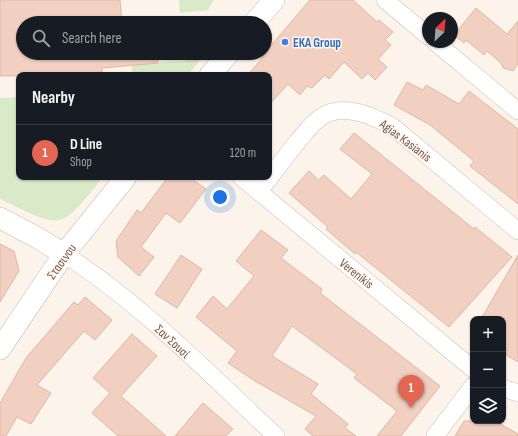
<!DOCTYPE html>
<meta charset="utf-8">
<style>
:root{--surface:#171b24;--page:#20242c;--text:#f1f3f6;--muted:#9ea1a6;--line:#363941;--accent:#e36552}
body{margin:0;font-family:"Sofia Sans Condensed",sans-serif;background:var(--page);color:var(--text)}
.controls{position:absolute;right:12px;bottom:12px;display:grid;overflow:hidden;border-radius:8px;box-shadow:0 1px 3px #0004}
.controls button{width:36px;height:36px;display:grid;place-items:center;padding:0;border:0;border-bottom:1px solid var(--line);background:var(--surface);color:var(--text);font:20px sans-serif}
.compass{position:absolute;left:422px;top:12px;width:36px;height:36px;border-radius:50%;background:var(--surface);box-shadow:0 1px 3px #0004;rotate:25deg}
.you{position:absolute;left:220px;top:197px;width:14px;height:14px;margin:-10px;border:3px solid #fff;border-radius:50%;background:#1a73e8;box-shadow:0 0 0 6px #1a73e833}
.badge{display:grid;place-items:center;width:26px;height:26px;border-radius:50%;background:var(--accent);color:#fff;font-size:13px;font-weight:700}
.pin{position:absolute;translate:-50% -33px;filter:drop-shadow(0 1px 2px #0008)}
.pin::after{content:'';position:absolute;top:21px;width:14px;height:12px;background:inherit;clip-path:polygon(0 0,100% 0,50% 100%)}
.list{margin:0;padding:0;list-style:none}
h2{display:flex;justify-content:space-between;align-items:center;height:52px;margin:0;padding:0 16px;font-size:17px}
h2 small{font-size:13px;font-weight:400;color:var(--muted)}
.list li{display:grid;grid-template-columns:26px 1fr auto;gap:12px;align-items:center;box-sizing:border-box;height:56px;padding:0 16px;border-top:1px solid var(--line)}
.list b{display:block;font-size:15px;white-space:nowrap}
.list p{margin:0;font-size:13px;white-space:nowrap;color:var(--muted)}
.list em{font-size:13px;font-style:normal;color:var(--muted)}
.icon{flex:none;width:22px;height:22px;fill:none;stroke:currentColor;stroke-width:2;stroke-linecap:round;stroke-linejoin:round}
.map{position:relative;flex:none;width:518px;height:436px;overflow:hidden}
.search{position:absolute;background:var(--surface);box-shadow:0 1px 3px #0004;left:16px;top:16px;width:256px;height:44px;display:flex;align-items:center;gap:10px;box-sizing:border-box;padding:0 14px;border-radius:22px;color:var(--muted);font-size:15px}
.panel{position:absolute;background:var(--surface);box-shadow:0 1px 3px #0004;left:16px;top:72px;width:256px;height:108px;border-radius:8px}
.map>svg:first-child{display:block}
</style>
<div class="map">
<svg width="518" height="436" viewBox="0 0 518 436">
<rect width="100%" height="100%" fill="#fcf3ea"/>
<!-- green -->
<g fill="#d9eac8">
<polygon points="179,0 214,0 208,10 180,13"/>
<polygon points="131,53 149,63 185,61 184,53 206,53 188,75 132,75"/>
<path d="M 19,97 L 19,177 L 103,177 C 59,232 63,229 0,199 L 0,98 Z"/>
</g>
<!-- building -->
<g fill="#f1d0c2" stroke="#e4b5a2">
<polygon points="0,0 120,0 122,23 23,23 23,53 157,53 158,63 102,68 102,72 88,73 89,75 0,76"/>
<polygon points="310,0 353,0 377,22 379,20 393,32 385,40 391,45 378,59 387,67 375,80 368,73 362,79 344,62 329,79 325,75 312,88 307,86 300,95 288,84 269,105 269,75 248,75 263,57 262,56"/>
<polygon points="476,8 507,34 518,21 518,64 513,71 503,68 501,63 487,51 484,55 466,40 464,43 454,35"/>
<polygon points="407,82 423,90 426,85 459,104 469,91 518,129 518,204 470,166 474,161 430,125 394,105"/>
<polygon points="354,133 474,229 475,227 512,257 449,327 356,252 355,254 326,229 328,227 289,193 309,171 319,180 324,175 351,199 372,174 340,149"/>
<polygon points="168,177 189,177 206,189 180,223 166,213 141,247 154,257 139,276 118,257 116,241 137,210 141,213"/>
<polygon points="261,230 288,250 281,258 322,289 320,293 440,386 401,436 377,436 397,411 354,378 357,374 292,326 272,356 318,384 311,394 348,424 345,428 356,436 313,436 305,429 316,416 255,381 228,363 237,351 196,317 213,296 227,309 254,276 236,261"/>
<polygon points="0,244 14,251 19,271 0,302"/>
<polygon points="181,255 202,269 177,308 155,294"/>
<polygon points="518,255 518,362 503,353 503,319 481,319"/>
<polygon points="85,297 112,320 95,340 84,331 37,385 51,393 31,424 17,417 6,436 0,436 0,403 26,358 74,302 78,305"/>
<polygon points="132,334 157,356 121,396 166,436 118,436 92,413 110,393 93,378"/>
<polygon points="203,403 233,429 226,436 175,436"/>
<polygon points="464,421 495,421 518,434 518,436 455,436"/>
</g>
<g fill="none" stroke-linecap="round" stroke-linejoin="round">
<!-- minor casing -->
<g stroke="#d1bdb2" stroke-width="18">
<g id="minor">
<polyline points="385,0 428,36"/>
<polyline points="435,42 518,111"/>
<polyline points="241,177 473,369"/>
<path d="M 259,192 C 272,175 284,158 298,141 C 305,133 312,123 321,117 C 343,102 373,116 393,127 L 518,231"/>
<path d="M 64,254 C 142,304 208,373 276,436"/>
<polyline points="503,388 518,393"/>
<polyline points="435,436 473,386"/>
</g>
</g>
<!-- tertiary casing -->
<g stroke="#d1bdb2" stroke-width="22">
<g id="tertiary">
<polyline points="254,23 274,0"/>
<polyline points="210,75 229,53"/>
<polyline points="0,218 36,237 64,254"/>
<polyline points="0,349 64,254 126,177"/>
</g>
</g>
<!-- minor -->
<use href="#minor" stroke="#fff" stroke-width="17"/>
<!-- tertiary -->
<use href="#tertiary" stroke="#fff" stroke-width="21"/>
</g>
<!-- markers -->
<circle fill="#3f7fe0" stroke="#fff8f1" stroke-width="1.5" cx="285" cy="42" r="4"/>
<g text-anchor="middle" stroke-width="3" stroke-linejoin="round" paint-order="stroke">
<!-- shop labels -->
<g font-size="13" font-weight="bold" fill="#366cbe" stroke="#fff8f1" text-anchor="start">
<text x="293" y="47">EKA Group</text>
</g>
<!-- street labels -->
<g font-size="13" fill="#77584d" stroke="#fff8f1">
<text transform="translate(406 140) rotate(37)" y="5">Agias Kasianis</text>
<text transform="translate(61 261) rotate(-54)" y="5">Στασινου</text>
<text transform="translate(357 273) rotate(39)" y="5">Verenikis</text>
<text transform="translate(173 341) rotate(43)" y="5">Σαν Σουσί</text>
</g>
</g>
</svg>
<div class="controls">
<button>+</button>
<button>−</button>
<button><svg class="icon" aria-label="layers" viewBox="0 0 24 24"><path d="M12 4l9 5-9 5-9-5zM3 14l9 5 9-5"/></svg></button>
</div>
<svg class="compass" viewBox="-18 -18 36 36"><path d="M0-13l5 13h-10z" fill="#e53935"/><path d="M0 13l5-13h-10z" fill="#9ea1a6"/></svg>
<div class="you"></div>
<div class="pin badge" style="left:411px;top:408px">1</div>
<div class="search"><svg class="icon" aria-label="search" viewBox="0 0 24 24"><circle cx="10" cy="10" r="6"/><path d="M15 15l6 6"/></svg>Search here</div>
<section class="panel">
<h2>Nearby<small></small></h2>
<ul class="list">
<li><span class="badge">1</span><div><b>D Line</b><p>Shop</p></div><em>120 m</em></li>
</ul>
</section>
</div>
